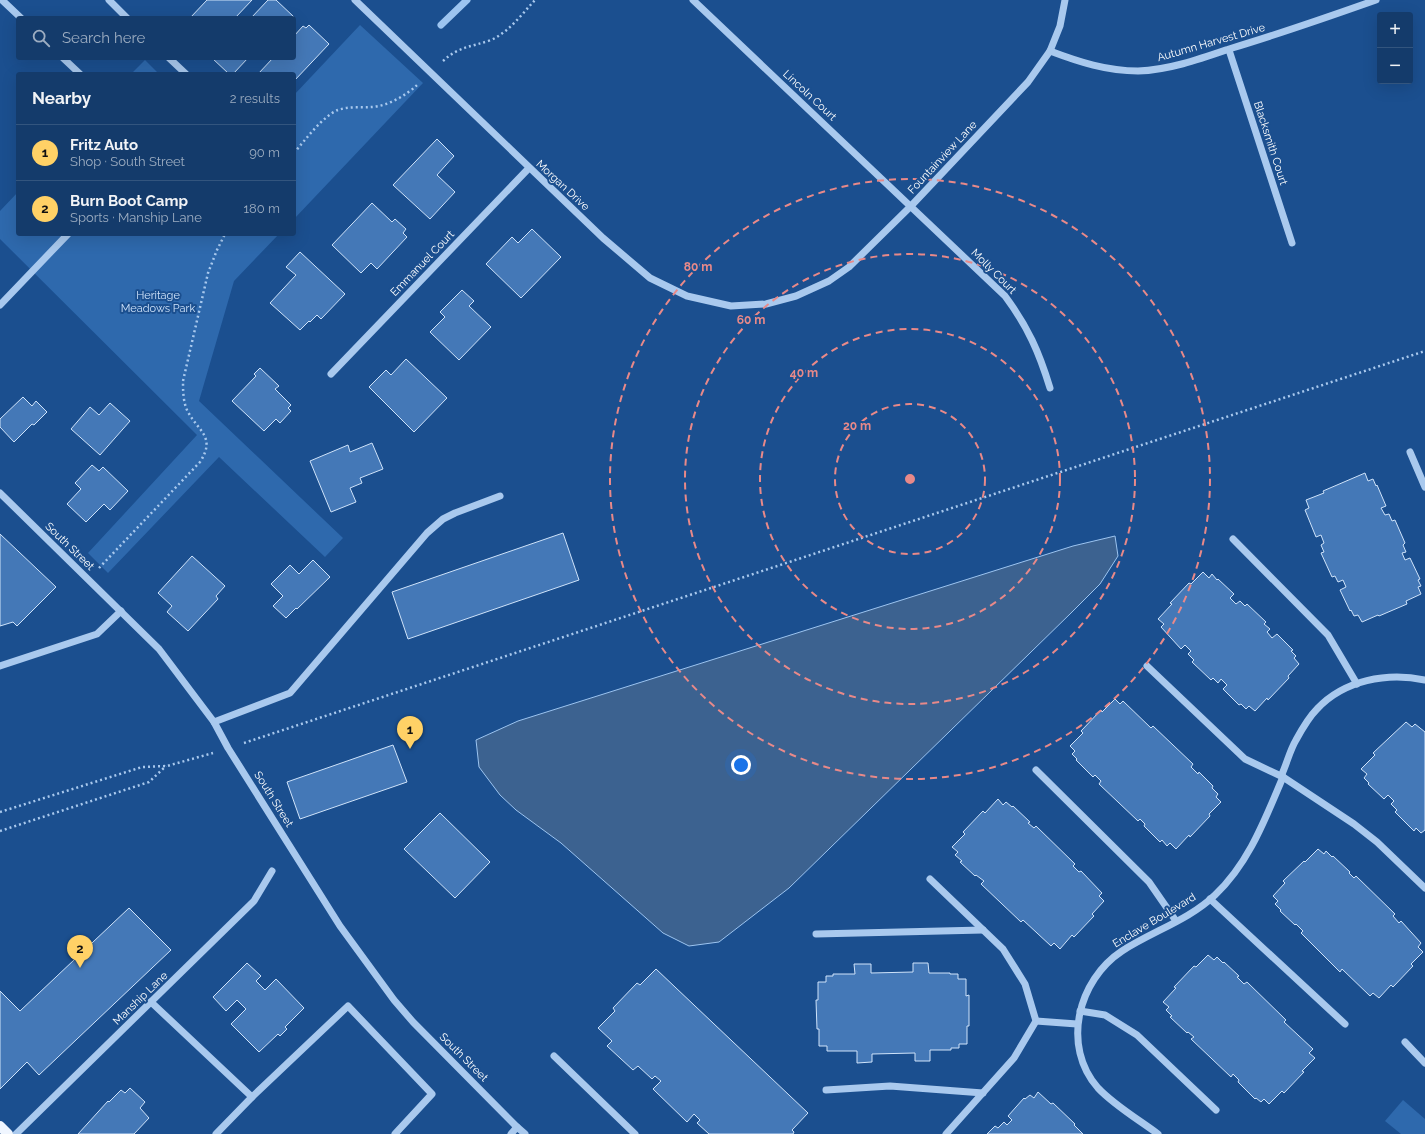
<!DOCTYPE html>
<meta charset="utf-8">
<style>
:root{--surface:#143b6b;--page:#214673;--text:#f1f3f6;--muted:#9dadc1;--line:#33557e;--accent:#ffd166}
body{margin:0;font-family:Raleway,sans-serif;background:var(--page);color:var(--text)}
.controls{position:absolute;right:12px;top:12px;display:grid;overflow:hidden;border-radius:4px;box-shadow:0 4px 16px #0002}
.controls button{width:36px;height:36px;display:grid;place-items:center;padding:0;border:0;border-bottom:1px solid var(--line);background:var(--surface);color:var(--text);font:20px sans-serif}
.you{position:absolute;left:741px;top:765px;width:14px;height:14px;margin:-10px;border:3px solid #fff;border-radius:50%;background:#1a73e8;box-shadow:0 0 0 6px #1a73e833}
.badge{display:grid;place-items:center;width:26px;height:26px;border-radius:50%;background:var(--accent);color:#111;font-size:13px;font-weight:700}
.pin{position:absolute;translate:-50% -33px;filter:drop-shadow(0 1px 2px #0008)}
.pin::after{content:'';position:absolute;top:21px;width:14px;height:12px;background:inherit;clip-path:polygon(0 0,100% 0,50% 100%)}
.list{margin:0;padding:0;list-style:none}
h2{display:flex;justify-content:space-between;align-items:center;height:52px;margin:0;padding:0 16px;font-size:17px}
h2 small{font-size:13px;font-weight:400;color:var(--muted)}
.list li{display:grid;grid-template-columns:26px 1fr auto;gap:12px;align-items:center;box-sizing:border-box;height:56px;padding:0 16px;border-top:1px solid var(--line)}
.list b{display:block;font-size:15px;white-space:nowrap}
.list p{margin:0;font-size:13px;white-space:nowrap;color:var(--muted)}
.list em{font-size:13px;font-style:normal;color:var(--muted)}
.icon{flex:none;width:22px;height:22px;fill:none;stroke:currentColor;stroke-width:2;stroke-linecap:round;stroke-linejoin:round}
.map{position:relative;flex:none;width:1425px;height:1134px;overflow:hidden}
.search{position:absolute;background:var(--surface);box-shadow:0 4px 16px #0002;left:16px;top:16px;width:280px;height:44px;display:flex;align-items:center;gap:10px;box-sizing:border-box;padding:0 14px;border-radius:4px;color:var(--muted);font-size:15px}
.panel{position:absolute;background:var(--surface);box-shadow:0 4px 16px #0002;left:16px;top:72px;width:280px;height:164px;border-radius:4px}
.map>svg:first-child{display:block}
</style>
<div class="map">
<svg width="1425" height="1134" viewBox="0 0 1425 1134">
<rect width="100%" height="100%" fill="#1b4f8f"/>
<!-- green -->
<g fill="#2e69ad">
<polygon points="360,25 423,83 294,219 294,95"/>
<polygon points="145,60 159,74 131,74"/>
<polygon points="18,192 18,234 279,234 234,281 199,401 343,538 325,557 219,457 108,573 88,553 197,435 0,239 0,211"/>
<polygon points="1403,1100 1425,1119 1425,1134 1401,1134 1385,1121"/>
</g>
<!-- water -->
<polygon fill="#3c6290" stroke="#9cc4f0" points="1115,536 1118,556 1100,584 1071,613 789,888 719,942 689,946 663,933 561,843 516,810 500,795 479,767 476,740 518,721 1073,546"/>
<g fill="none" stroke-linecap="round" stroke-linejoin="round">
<!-- stream -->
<polyline stroke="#9cc4f0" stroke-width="7" points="441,25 467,0"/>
</g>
<!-- building -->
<g fill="#4478b7" stroke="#cfe3fa">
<polygon points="207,0 252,0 235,18 190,18"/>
<polygon points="268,0 276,0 294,17 251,18"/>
<polygon points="309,25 329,44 294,81 294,74 258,74 273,58 294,58 294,36 303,26 306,28"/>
<polygon points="212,58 248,58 233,74 229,74"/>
<polygon points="437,139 454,156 437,175 455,192 430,219 393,185"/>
<polygon points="372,203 392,222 395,219 406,229 403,233 407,237 377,269 371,263 361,273 332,245"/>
<polygon points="532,229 561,257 521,298 486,264 512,237 518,243"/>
<polygon points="300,252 345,294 321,319 317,315 310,322 309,321 300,330 270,303 296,275 286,267"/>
<polygon points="462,290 474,301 469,306 491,327 459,360 430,332 445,317 440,312"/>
<polygon points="406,359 447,398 414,432 369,387 386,370 391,375"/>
<polygon points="260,368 279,386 275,389 291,405 288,408 291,411 280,423 276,419 264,431 232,401 256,376 254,374"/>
<polygon points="23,397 32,406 36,401 47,412 34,425 32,424 14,442 0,427 0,419"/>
<polygon points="110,403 130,421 100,455 71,429 90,407 99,415"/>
<polygon points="372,443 383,469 360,478 362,483 350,488 356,502 331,512 310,461 348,445 350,452"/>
<polygon points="92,465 99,471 103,467 128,491 110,510 104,504 86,522 67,504 81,489 75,483"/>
<polygon points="1365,473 1368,481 1373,479 1376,486 1377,485 1386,506 1381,508 1385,515 1389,514 1392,521 1395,520 1405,543 1403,545 1406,552 1402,553 1405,560 1410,558 1420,579 1418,580 1421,586 1418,587 1421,594 1406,601 1407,604 1379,616 1378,615 1362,622 1358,615 1354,616 1351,610 1350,611 1340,590 1346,587 1343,580 1338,582 1335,576 1332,577 1321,553 1324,552 1321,545 1324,543 1321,535 1316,537 1305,510 1309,508 1306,500 1324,493 1323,491"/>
<polygon points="563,533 579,580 408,639 392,592"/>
<polygon points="0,534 56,587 17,626 13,622 0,626"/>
<polygon points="192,556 225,586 216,596 218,599 188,631 167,612 172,606 158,593"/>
<polygon points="313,560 330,577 297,609 296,608 286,618 273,606 283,596 271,584 290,565 299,574"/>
<polygon points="1203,572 1209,578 1212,574 1217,580 1218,579 1234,594 1230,598 1236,604 1240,601 1245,606 1247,604 1266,622 1264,624 1270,629 1267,632 1272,638 1277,634 1293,650 1291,651 1296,656 1294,658 1299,664 1288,676 1289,678 1268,700 1267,698 1255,711 1249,706 1246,709 1241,704 1239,705 1223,689 1227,685 1221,679 1218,683 1213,678 1211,680 1192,662 1194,660 1188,654 1191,651 1185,645 1181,649 1161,627 1164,624 1158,619 1172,604 1170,603 1189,583 1191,584"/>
<polygon points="1115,699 1120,704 1123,701 1151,728 1153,726 1193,764 1191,767 1198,774 1199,772 1213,786 1212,788 1218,794 1216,797 1221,802 1209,814 1210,816 1190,837 1189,835 1176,849 1170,843 1167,846 1162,840 1160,842 1144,826 1145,824 1140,819 1138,821 1099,784 1101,781 1095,775 1093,777 1076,760 1077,759 1072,754 1075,751 1070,746 1083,733 1081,731 1101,710 1102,712"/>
<polygon points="1406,722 1412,727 1415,724 1425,732 1425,830 1421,833 1416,828 1414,831 1395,812 1397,810 1391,804 1394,801 1388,795 1384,799 1368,784 1369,783 1364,778 1367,774 1361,769 1375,755 1373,753"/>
<polygon points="393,745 407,782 300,819 287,782"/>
<polygon points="998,799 1003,805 1006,802 1012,807 1013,806 1030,822 1028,823 1034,828 1036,826 1075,864 1073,866 1079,872 1081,871 1102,893 1099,896 1104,901 1092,914 1094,916 1074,937 1072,935 1060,949 1054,943 1051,946 1023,920 1021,922 981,884 984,881 976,875 975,876 960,862 962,861 955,855 958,852 952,847 965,834 963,832 983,811 985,813"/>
<polygon points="440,813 490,862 455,898 404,849"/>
<polygon points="1318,849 1324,854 1326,851 1332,857 1333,856 1350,872 1349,873 1354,878 1356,876 1395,914 1393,916 1399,923 1401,921 1421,943 1418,947 1423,952 1411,964 1413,966 1393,987 1391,985 1379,998 1373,993 1370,996 1342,969 1340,972 1301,933 1303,931 1296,924 1295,925 1280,911 1281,910 1275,904 1278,901 1273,896 1285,883 1283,881 1304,861 1305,862"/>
<polygon points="129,908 171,950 39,1075 27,1062 0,1089 0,991 20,1011"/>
<polygon points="1208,955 1214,960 1217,957 1223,963 1224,962 1239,976 1237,977 1244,984 1247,982 1286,1020 1284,1022 1313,1049 1309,1053 1315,1058 1302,1071 1304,1072 1284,1093 1282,1091 1269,1104 1264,1099 1261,1102 1256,1098 1255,1099 1238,1082 1239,1080 1233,1074 1231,1077 1191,1039 1194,1037 1188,1032 1187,1033 1170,1017 1172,1016 1166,1010 1169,1007 1163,1002 1176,988 1174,987 1194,966 1196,967"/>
<polygon points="247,963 261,976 256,981 265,990 276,979 304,1008 285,1027 287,1029 280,1036 278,1034 259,1052 231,1024 246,1009 237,1000 226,1011 213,997"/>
<polygon points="913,963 928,963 929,973 950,973 950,974 958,974 958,979 966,979 966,996 969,995 969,1026 967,1026 967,1044 959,1044 959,1048 951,1048 951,1050 930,1050 930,1061 915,1061 915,1053 872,1054 872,1062 857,1063 857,1051 827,1051 827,1046 819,1046 819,1029 817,1029 816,1000 818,1000 818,982 826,982 826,976 833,976 833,974 855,974 854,964 871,964 871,973 913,972"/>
<polygon points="656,969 808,1113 792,1130 794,1132 793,1134 709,1134 697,1123 700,1120 694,1114 687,1122 653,1089 661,1081 655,1076 652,1079 638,1066 633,1070 607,1046 612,1041 598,1028 615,1011 613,1008 637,983 640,985"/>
<polygon points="130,1088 145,1102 140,1108 149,1118 134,1134 78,1134 108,1101 109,1102 121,1090 125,1093"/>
<polygon points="1038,1092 1051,1104 1053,1103 1075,1124 1074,1125 1083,1134 987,1134 995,1126 998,1128 1004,1122 1007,1125 1012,1120 1008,1116 1024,1098 1025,1099 1030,1095 1034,1098"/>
</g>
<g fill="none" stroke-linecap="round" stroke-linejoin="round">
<!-- path -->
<g stroke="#a9c9ee" stroke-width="2.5" stroke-dasharray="2 3" stroke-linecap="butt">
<path d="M 443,61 C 459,46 472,47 491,40 C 509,32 522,14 535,0"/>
<path d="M 294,153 C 305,140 324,115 338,110 C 349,106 361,108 372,107 C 388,106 407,95 418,84"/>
<path d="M 99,568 L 200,462 C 216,437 199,432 188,412 C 183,403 183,390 183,381 L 208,273 L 217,250 L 225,234"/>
<polyline points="244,743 1425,351"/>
<polyline points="0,812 142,767 167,766 213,753"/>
<polyline points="0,831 149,782 166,766"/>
</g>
<!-- minor -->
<g stroke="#a9c9ee" stroke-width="7">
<polyline points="2,0 21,18"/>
<polyline points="109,0 127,18"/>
<polyline points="355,0 603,238 650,278 687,296 731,306 766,304 796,296 829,281 849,267 911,206 1028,82 1050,51 1060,26 1065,0"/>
<path d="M 693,0 L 1005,296 C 1028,327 1039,352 1050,388"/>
<polyline points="1229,50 1292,243"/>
<path d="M 1050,51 C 1079,62 1107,71 1138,71 C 1169,70 1200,59 1229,49 C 1279,34 1328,17 1376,0"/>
<polyline points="63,58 80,74"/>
<polyline points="169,58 186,74"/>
<polyline points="0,305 68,234"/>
<polyline points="331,374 529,168"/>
<polyline points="1410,452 1425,487"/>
<polyline points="0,493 159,649 214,722 228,748 340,926 394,1000 413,1022 517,1127"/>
<polyline points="1233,539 1328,635 1357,684"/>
<polyline points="0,666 97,634 121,611"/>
<polyline points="1147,666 1245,759 1283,777 1354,824 1377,842 1425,888"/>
<polyline points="214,722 290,693 427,533 443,519 455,513 500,496"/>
<polyline points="1036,770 1149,882 1176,921"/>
<polyline points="930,879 1003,949 1025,984 1036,1021 1014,1058 946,1134"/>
<polyline points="1210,899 1345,1024"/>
<polyline points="816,934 983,930"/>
<polyline points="151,1002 252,1097 216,1134"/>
<polyline points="1080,1011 1105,1015 1137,1035 1216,1110"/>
<polyline points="1036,1021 1077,1024"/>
<polyline points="1405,1042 1425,1063"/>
<polyline points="554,1056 635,1134"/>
<polyline points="826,1090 890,1086 983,1093"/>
<polyline points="252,1097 348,1006 432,1094 395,1134"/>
<polyline points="16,1134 254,901 272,871"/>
<polyline points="511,1134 517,1127 525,1134"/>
<path d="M 1158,1134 C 1138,1119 1115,1106 1098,1088 C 1061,1046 1078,980 1122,951 C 1153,931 1189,920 1215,895 C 1249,863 1265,819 1283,777 L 1282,774 C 1287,763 1290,750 1296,740 C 1302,729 1308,718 1317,709 C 1344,680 1387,672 1425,680"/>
</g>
<!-- major -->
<polyline stroke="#f0f6ff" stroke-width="10" points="0,1126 8,1134"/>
</g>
<!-- distance rings -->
<g fill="none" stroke="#e88989" stroke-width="2" stroke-dasharray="7 5">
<circle cx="910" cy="479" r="75"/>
<circle cx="910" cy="479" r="150"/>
<circle cx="910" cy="479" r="225"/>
<circle cx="910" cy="479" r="300"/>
</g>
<g text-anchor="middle" stroke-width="4" stroke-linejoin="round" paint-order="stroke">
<!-- street labels -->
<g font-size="11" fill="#fff" stroke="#1b4f8f">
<text transform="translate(1211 42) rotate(-16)" y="4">Autumn Harvest Drive</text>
<text transform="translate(810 95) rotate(43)" y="4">Lincoln Court</text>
<text transform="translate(1271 143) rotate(72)" y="4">Blacksmith Court</text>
<text transform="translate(942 157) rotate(-47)" y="4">Fountainview Lane</text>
<text transform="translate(563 185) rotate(43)" y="4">Morgan Drive</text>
<text transform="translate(422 263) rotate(-46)" y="4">Emmanuel Court</text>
<text transform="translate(994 271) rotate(45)" y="4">Molly Court</text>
<text transform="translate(70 546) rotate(44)" y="4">South Street</text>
<text transform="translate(274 799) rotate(58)" y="4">South Street</text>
<text transform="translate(1154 920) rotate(-31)" y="4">Enclave Boulevard</text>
<text transform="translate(140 998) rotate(-44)" y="4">Manship Lane</text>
<text transform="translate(464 1057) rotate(45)" y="4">South Street</text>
</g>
<!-- park labels -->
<g font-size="11" fill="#cfe3fa" stroke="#1b4f8f">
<text x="158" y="299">Heritage<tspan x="158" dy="13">Meadows Park</tspan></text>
</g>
</g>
<circle cx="910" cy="479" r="6" fill="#e88989" stroke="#1b4f8f" stroke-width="2"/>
<g font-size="12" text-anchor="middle" font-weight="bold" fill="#e88989" stroke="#1b4f8f" stroke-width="4" stroke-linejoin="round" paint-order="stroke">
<text x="698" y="271">80 m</text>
<text x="751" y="324">60 m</text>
<text x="804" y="377">40 m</text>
<text x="857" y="430">20 m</text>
</g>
</svg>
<div class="controls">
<button>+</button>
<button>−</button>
</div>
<div class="you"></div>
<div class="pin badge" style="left:410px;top:749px">1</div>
<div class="pin badge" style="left:80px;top:968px">2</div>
<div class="search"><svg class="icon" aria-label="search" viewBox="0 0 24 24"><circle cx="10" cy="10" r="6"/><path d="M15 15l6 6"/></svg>Search here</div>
<section class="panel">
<h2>Nearby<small>2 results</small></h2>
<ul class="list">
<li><span class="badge">1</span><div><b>Fritz Auto</b><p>Shop · South Street</p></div><em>90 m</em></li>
<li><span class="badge">2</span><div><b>Burn Boot Camp</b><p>Sports · Manship Lane</p></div><em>180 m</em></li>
</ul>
</section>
</div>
